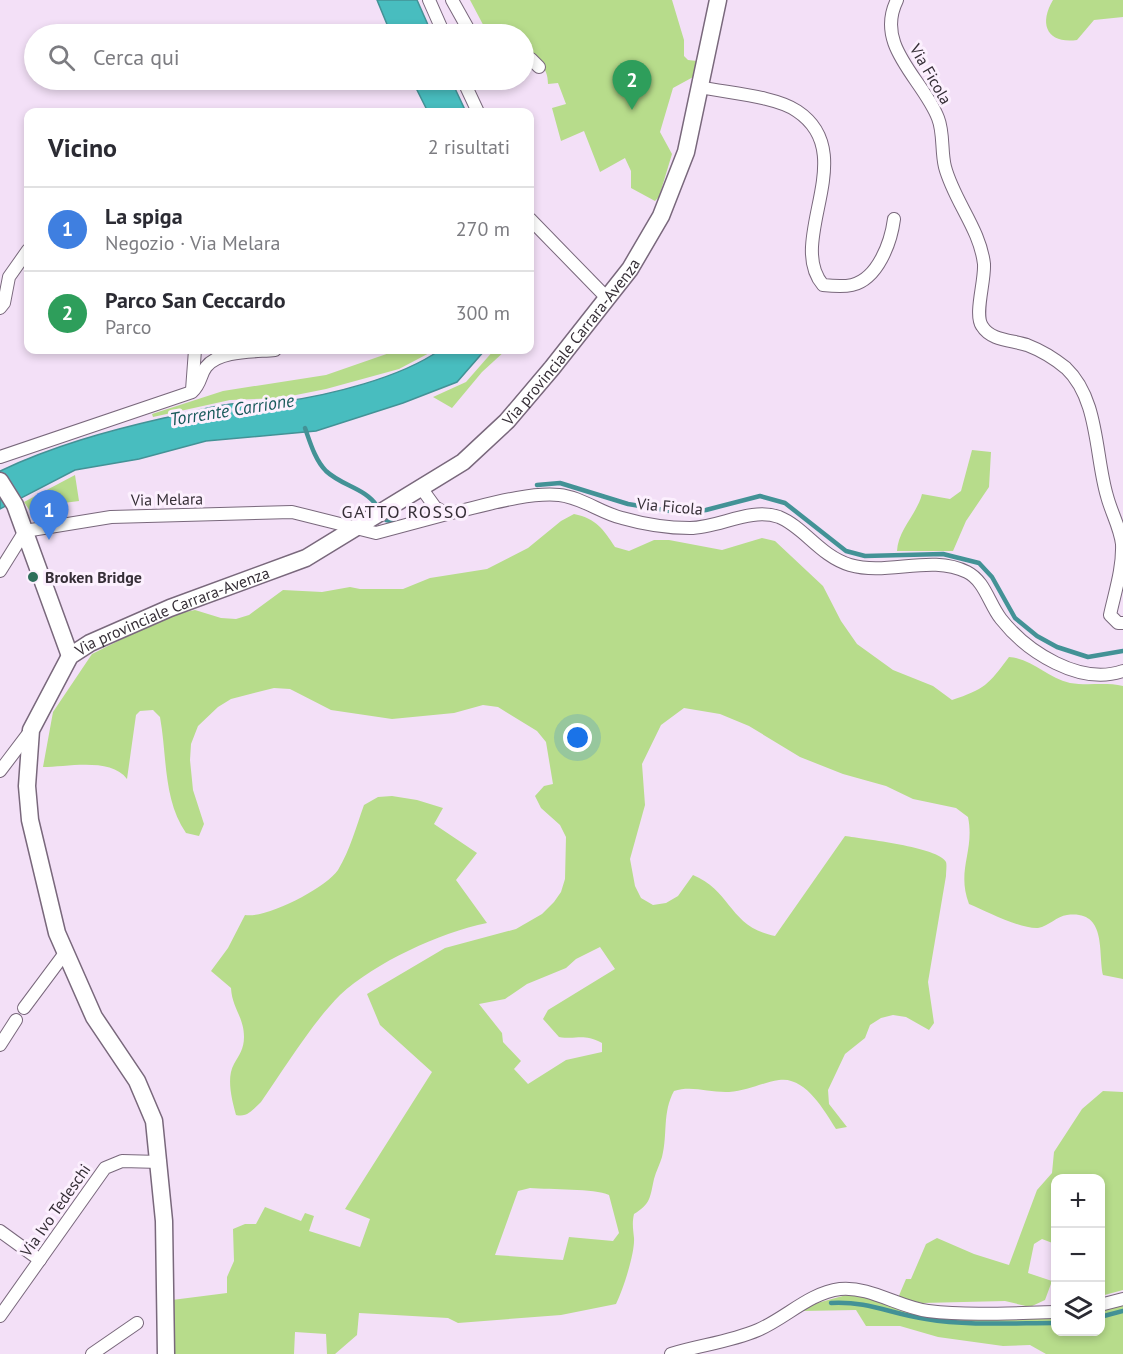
<!DOCTYPE html>
<html lang="it">
<meta charset="utf-8">
<style>
:root{--surface:#fff;--page:#f2f2f3;--text:#2b2b33;--muted:#7c7c81;--line:#e1e1e2;--accent:#2e6e5b}
body{margin:0;font-family:"PT Sans",sans-serif;background:var(--page);color:var(--text)}
.controls{position:absolute;right:18px;bottom:18px;display:grid;overflow:hidden;border-radius:12px;box-shadow:0 3px 9px #0003}
.controls button{width:54px;height:54px;display:grid;place-items:center;padding:0;border:0;border-bottom:2px solid var(--line);background:var(--surface);color:var(--text);font:30px sans-serif}
.you{position:absolute;left:578px;top:738px;width:21px;height:21px;margin:-15px;border:4px solid #fff;border-radius:50%;background:#1a73e8;box-shadow:0 0 0 9px #1a73e833}
.badge{display:grid;place-items:center;width:39px;height:39px;border-radius:50%;background:var(--accent);color:#fff;font-size:20px;font-weight:700}
.pin{position:absolute;translate:-50% -50px;filter:drop-shadow(0 2px 3px #0008)}
.pin::after{content:'';position:absolute;top:32px;width:21px;height:18px;background:inherit;clip-path:polygon(0 0,100% 0,50% 100%)}
.list{margin:0;padding:0;list-style:none}
h2{display:flex;justify-content:space-between;align-items:center;height:78px;margin:0;padding:0 24px;font-size:26px}
h2 small{font-size:20px;font-weight:400;color:var(--muted)}
.list li{display:grid;grid-template-columns:39px 1fr auto;gap:18px;align-items:center;box-sizing:border-box;height:84px;padding:0 24px;border-top:2px solid var(--line)}
.list b{display:block;font-size:22px;white-space:nowrap}
.list p{margin:0;font-size:20px;white-space:nowrap;color:var(--muted)}
.list em{font-size:20px;font-style:normal;color:var(--muted)}
.icon{flex:none;width:33px;height:33px;fill:none;stroke:currentColor;stroke-width:2;stroke-linecap:round;stroke-linejoin:round}
.map{position:relative;flex:none;width:1123px;height:1354px;overflow:hidden}
.search{position:absolute;background:var(--surface);box-shadow:0 3px 9px #0003;left:24px;top:24px;width:510px;height:66px;display:flex;align-items:center;gap:15px;box-sizing:border-box;padding:0 21px;border-radius:33px;color:var(--muted);font-size:22px}
.panel{position:absolute;background:var(--surface);box-shadow:0 3px 9px #0003;left:24px;top:108px;width:510px;height:246px;border-radius:12px}
.map>svg:first-child{display:block}
</style>
<div class="map">
<svg width="1123" height="1354" viewBox="0 0 1123 1354">
<rect width="100%" height="100%" fill="#f3e0f7"/>
<!-- green -->
<g fill="#b7dc8b" fill-rule="evenodd">
<path d="M 470,0 L 672,0 L 684,40 L 684,56 L 688,60 L 697,61 L 695,76 L 673,88 L 660,132 L 672,154 L 659,197 L 655,201 L 631,188 L 631,171 L 625,158 L 600,172 L 584,131 L 561,141 L 552,108 L 566,104 L 558,83 L 548,84 C 548,66 538,61 524,53 L 524,34 L 488,34 Z"/>
<path d="M 1053,0 L 1123,0 L 1123,17 L 1094,20 L 1077,40 C 1048,44 1038,25 1053,0 Z"/>
<polygon points="398,350 435,350 399,369 326,389 281,398 230,400 153,417 152,414 223,391 326,375"/>
<polygon points="494,350 506,350 482,372 452,408 433,397 466,382"/>
<path d="M 972,450 L 991,452 L 989,487 L 966,521 L 953,551 L 897,551 C 898,530 917,514 922,494 L 950,499 L 961,491 Z"/>
<polygon points="75,475 79,501 48,505 42,509 40,518 34,517 24,502"/>
<path d="M 574,514 C 597,519 603,529 615,547 L 629,551 L 654,540 L 669,540 L 722,550 L 762,538 L 775,541 L 823,586 L 841,621 L 857,644 L 893,670 L 933,686 L 952,700 C 985,689 988,685 1009,657 C 1033,659 1047,678 1070,683 C 1087,686 1106,682 1123,686 L 1123,979 L 1103,975 C 1098,951 1107,910 1067,915 C 1057,916 1049,926 1038,928 C 1020,929 986,911 969,904 C 956,870 975,851 968,817 L 956,808 L 913,799 L 886,786 L 843,774 L 800,757 L 749,726 L 720,714 L 684,708 L 661,725 L 642,764 L 645,805 L 630,859 L 635,886 L 641,898 L 653,905 L 666,903 L 678,896 L 693,875 C 732,891 729,927 775,936 L 845,836 C 863,839 939,847 946,862 C 947,865 946,872 946,876 L 928,982 L 934,1023 L 929,1030 L 906,1017 L 893,1015 L 881,1018 L 870,1025 L 865,1038 L 845,1054 L 828,1090 L 829,1104 L 847,1127 L 836,1129 C 824,1110 805,1076 779,1080 C 761,1083 747,1091 729,1092 C 710,1093 692,1085 674,1091 C 662,1113 668,1134 662,1157 C 660,1164 656,1171 654,1179 C 650,1197 651,1204 634,1214 C 632,1223 633,1228 634,1238 C 635,1253 623,1290 616,1304 L 561,1315 L 458,1323 L 448,1318 L 359,1313 L 357,1335 L 335,1354 L 327,1354 L 326,1334 L 295,1332 L 294,1354 L 174,1354 L 172,1300 L 227,1293 L 227,1277 L 234,1261 L 233,1229 L 245,1224 L 256,1224 L 265,1207 L 301,1221 L 305,1213 L 314,1216 L 309,1231 L 360,1247 L 370,1219 L 345,1209 L 432,1072 L 380,1025 L 367,994 L 445,948 L 516,929 L 542,914 L 554,902 L 561,892 L 565,879 L 566,837 L 560,825 L 541,808 L 535,796 L 544,786 L 553,784 L 546,742 L 537,731 L 498,707 L 483,705 L 454,713 L 392,719 L 331,710 L 290,689 L 274,688 L 231,699 L 218,707 L 198,726 L 191,744 L 190,760 L 193,790 L 204,824 L 199,836 L 186,833 C 163,800 167,755 160,717 L 153,710 L 140,711 L 136,715 L 127,779 C 111,757 67,767 43,767 L 53,712 L 92,654 L 156,622 L 181,613 L 195,610 L 221,618 L 236,619 L 249,615 L 283,590 L 322,592 L 350,587 L 360,589 L 403,589 L 430,578 L 487,569 L 528,548 L 561,521 ZM 600,947 L 615,969 L 548,1010 L 543,1019 L 559,1037 C 578,1040 582,1033 602,1043 L 602,1052 L 566,1060 L 528,1084 L 514,1069 L 521,1061 L 503,1042 L 502,1033 L 479,1004 L 505,999 L 527,984 L 566,968 L 576,959 ZM 530,1188 C 551,1190 594,1188 609,1195 L 619,1233 L 613,1241 L 569,1237 L 563,1260 L 495,1255 L 518,1191 Z"/>
<path d="M 392,796 L 417,800 L 443,808 L 434,824 L 477,853 L 456,880 L 487,923 C 439,933 376,962 340,995 C 312,1023 284,1069 261,1102 C 253,1109 248,1118 236,1115 C 232,1100 226,1078 234,1064 C 239,1055 244,1049 244,1037 C 244,1017 232,1008 231,988 L 211,971 L 228,948 L 245,915 C 266,919 326,888 338,870 C 350,850 356,827 364,805 L 378,797 Z"/>
<polygon points="1103,1091 1123,1092 1123,1290 1101,1296 1100,1178 1056,1178 1055,1244 1042,1239 1034,1244 1028,1273 1052,1281 1045,1300 1030,1307 1005,1301 922,1303 898,1298 906,1279 911,1279 926,1244 937,1238 974,1254 1009,1265 1037,1190 1052,1173 1054,1152 1082,1109"/>
<polygon points="850,1294 863,1295 920,1316 1055,1317 1056,1332 1100,1332 1101,1309 1123,1302 1123,1354 1046,1354 1030,1345 1003,1346 938,1337 900,1326 866,1326 856,1310 802,1311 810,1305"/>
</g>
<!-- water -->
<g fill="#48bdbf" stroke="#439296" stroke-width="1.5">
<polygon points="377,0 417,0 432,34 391,34"/>
<polygon points="412,80 451,80 466,112 428,112"/>
<path d="M 440,350 L 485,350 L 457,382 L 403,403 L 316,431 L 206,441 L 139,459 L 75,470 L 0,509 L 0,471 C 53,446 107,431 164,418 C 186,413 209,407 231,404 C 247,402 264,404 281,402 C 330,395 400,378 440,350 Z"/>
</g>
<g fill="none" stroke-linecap="round" stroke-linejoin="round">
<!-- stream -->
<g stroke="#439296" stroke-width="4.5">
<path d="M 305,428 C 310,442 315,460 326,471 C 342,486 365,488 377,506"/>
<polyline points="537,485 560,483 628,504 682,513 706,510 760,496 785,503 846,551 865,556 943,554 979,563 992,577 1015,618 1037,636 1057,647 1088,657 1123,651"/>
<polyline points="386,520 395,522"/>
<path d="M 831,1303 C 869,1301 891,1314 926,1319 C 968,1326 1013,1323 1056,1323"/>
<polyline points="1100,1317 1123,1311"/>
</g>
<!-- street casing -->
<g stroke="#79687c" stroke-width="14">
<g id="street">
<polyline points="429,0 444,34"/>
<polyline points="452,0 471,34"/>
<path d="M 897,0 C 874,46 923,79 938,118 C 944,133 941,151 945,167 C 954,201 980,229 984,264 C 985,282 974,314 982,326 C 991,341 1012,340 1027,345 C 1040,350 1055,359 1066,368 C 1099,399 1095,456 1107,496 C 1111,512 1120,527 1122,544 C 1123,568 1115,592 1110,615 L 1118,623 L 1123,623"/>
<polyline points="524,57 531,59 539,67"/>
<polyline points="463,80 478,112"/>
<path d="M 700,87 C 727,93 775,96 797,111 C 862,154 785,241 823,285 C 832,286 843,287 852,285 C 878,279 891,242 894,219"/>
<polyline points="530,219 607,298"/>
<polyline points="0,308 4,303 9,277 28,250"/>
<polyline points="192,390 195,350"/>
<path d="M 0,457 L 192,392 C 201,384 200,375 206,367 C 219,350 255,352 275,350"/>
<path d="M 422,489 L 435,507 L 447,514 C 480,507 525,492 559,495 C 581,497 601,513 622,518 C 643,524 668,528 690,528 C 719,528 750,507 779,517 C 804,527 820,556 850,565 C 888,576 931,554 967,572 C 985,581 989,604 1001,619 C 1027,652 1080,686 1123,671"/>
<polyline points="0,571 25,531 111,517 292,512 376,533 447,514"/>
<polyline points="0,771 31,730"/>
<polyline points="24,1008 65,953"/>
<polyline points="0,1045 16,1020"/>
<polyline points="0,1231 40,1260"/>
<polyline points="1100,1305 1123,1299"/>
<polyline points="0,1316 105,1168 122,1161 160,1162"/>
<polyline points="92,1354 137,1323"/>
<path d="M 671,1354 C 700,1345 730,1342 758,1330 C 786,1318 809,1293 840,1289 C 870,1286 898,1307 928,1311 C 970,1316 1013,1313 1056,1312"/>
</g>
</g>
<!-- secondary casing -->
<g stroke="#79687c" stroke-width="19">
<g id="secondary">
<polyline points="0,481 15,505 70,656"/>
<path id="s1" d="M 166,1354 L 164,1221 L 154,1121 L 137,1081 L 94,1017 L 57,933 L 30,820 L 27,786 L 31,730 L 70,656 L 90,643 L 170,608 L 306,558 L 463,462 L 507,421 L 552,368 L 630,269 L 661,216 L 686,152 L 718,0"/>
</g>
</g>
<!-- street -->
<use href="#street" stroke="#fff" stroke-width="12"/>
<!-- secondary -->
<use href="#secondary" stroke="#fff" stroke-width="16"/>
</g>
<!-- markers -->
<circle fill="#2e6e5b" stroke="#fcf0fe" stroke-width="2" cx="33" cy="577" r="6"/>
<g text-anchor="middle" stroke-width="6" stroke-linejoin="round" paint-order="stroke">
<!-- street labels -->
<g font-size="16" fill="#362f37" stroke="#fcf0fe">
<text transform="translate(931 74) rotate(60)" y="6">Via Ficola</text>
<text dy="6" stroke="none"><textPath href="#s1" startOffset="1338">Via provinciale Carrara-Avenza</textPath></text>
<text transform="translate(167 499) rotate(-1)" y="6">Via Melara</text>
<text transform="translate(670 506) rotate(5)" y="6">Via Ficola</text>
<text dy="6" stroke="none"><textPath href="#s1" startOffset="848">Via provinciale Carrara-Avenza</textPath></text>
<text transform="translate(55 1210) rotate(-55)" y="6">Via Ivo Tedeschi</text>
</g>
<!-- poi labels -->
<g font-size="16" font-weight="bold" fill="#362f37" stroke="#fcf0fe" text-anchor="start">
<text x="45" y="583">Broken Bridge</text>
</g>
<!-- water labels -->
<g font-size="18" font-style="italic" fill="#17595a" stroke="#fcf0fe">
<text transform="translate(232 410) rotate(-9)" y="6">Torrente Carrione</text>
</g>
<!-- neighbourhood labels -->
<g font-size="18" letter-spacing="1.5" fill="#362f37" stroke="#fcf0fe">
<text x="405" y="518">GATTO ROSSO</text>
</g>
</g>
</svg>
<div class="controls">
<button>+</button>
<button>−</button>
<button><svg class="icon" aria-label="layers" viewBox="0 0 24 24"><path d="M12 4l9 5-9 5-9-5zM3 14l9 5 9-5"/></svg></button>
</div>
<div class="you"></div>
<div class="pin badge" style="left:49px;top:540px;background:#3f7fe0">1</div>
<div class="pin badge" style="left:632px;top:110px;background:#2e9e5b">2</div>
<div class="search"><svg class="icon" aria-label="search" viewBox="0 0 24 24"><circle cx="10" cy="10" r="6"/><path d="M15 15l6 6"/></svg>Cerca qui</div>
<section class="panel">
<h2>Vicino<small>2 risultati</small></h2>
<ul class="list">
<li><span class="badge" style="background:#3f7fe0">1</span><div><b>La spiga</b><p>Negozio · Via Melara</p></div><em>270 m</em></li>
<li><span class="badge" style="background:#2e9e5b">2</span><div><b>Parco San Ceccardo</b><p>Parco</p></div><em>300 m</em></li>
</ul>
</section>
</div>
